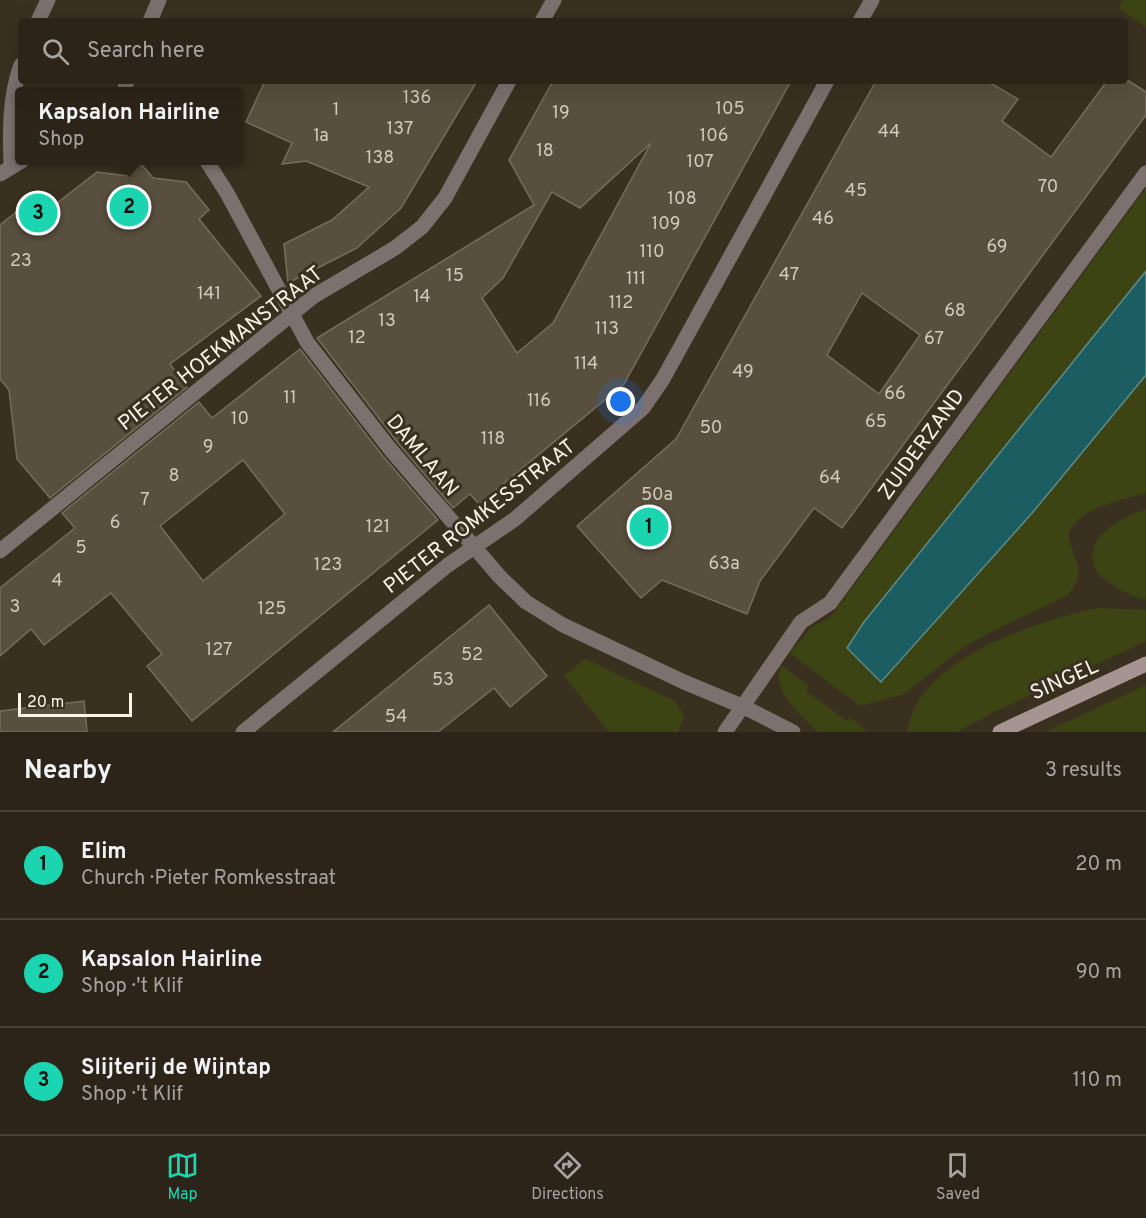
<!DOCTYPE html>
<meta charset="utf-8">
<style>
:root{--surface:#2c2418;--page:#342c21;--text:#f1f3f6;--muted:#a6a4a2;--line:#484137;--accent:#1bd5b1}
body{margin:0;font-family:Overpass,sans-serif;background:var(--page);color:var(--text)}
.scale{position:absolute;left:18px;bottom:15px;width:114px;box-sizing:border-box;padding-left:6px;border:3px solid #f9f3e9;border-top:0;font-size:16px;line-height:21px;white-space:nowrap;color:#f9f3e9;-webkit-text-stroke:4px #3a3020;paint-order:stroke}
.you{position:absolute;left:621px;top:402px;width:21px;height:21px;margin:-15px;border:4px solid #fff;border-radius:50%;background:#1a73e8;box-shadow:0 0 0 9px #1a73e833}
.badge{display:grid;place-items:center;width:39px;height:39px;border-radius:50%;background:var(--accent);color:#111;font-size:20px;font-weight:700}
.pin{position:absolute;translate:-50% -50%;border:3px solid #fff;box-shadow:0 2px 6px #0006}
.popup{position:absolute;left:15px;top:87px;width:228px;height:78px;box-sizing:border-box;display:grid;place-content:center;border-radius:6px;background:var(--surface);filter:drop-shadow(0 2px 4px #0005);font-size:20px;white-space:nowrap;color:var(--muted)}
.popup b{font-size:22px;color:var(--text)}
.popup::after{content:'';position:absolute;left:50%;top:100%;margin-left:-12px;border:12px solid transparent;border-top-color:var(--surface)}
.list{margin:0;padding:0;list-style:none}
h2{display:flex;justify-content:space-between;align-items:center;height:78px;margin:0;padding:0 24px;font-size:26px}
h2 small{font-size:20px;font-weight:400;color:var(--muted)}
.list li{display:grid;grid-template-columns:39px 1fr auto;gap:18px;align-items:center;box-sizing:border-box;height:108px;padding:0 24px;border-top:2px solid var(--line)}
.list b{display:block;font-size:22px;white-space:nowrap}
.list p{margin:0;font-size:20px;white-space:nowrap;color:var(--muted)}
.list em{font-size:20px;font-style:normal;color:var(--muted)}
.icon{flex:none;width:33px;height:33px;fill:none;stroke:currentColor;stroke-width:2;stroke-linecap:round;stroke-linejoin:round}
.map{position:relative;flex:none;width:1146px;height:732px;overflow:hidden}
.search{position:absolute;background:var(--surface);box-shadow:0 6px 24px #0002;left:18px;right:18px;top:18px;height:66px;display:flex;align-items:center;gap:15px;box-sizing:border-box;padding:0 21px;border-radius:6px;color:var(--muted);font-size:22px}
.sheet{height:402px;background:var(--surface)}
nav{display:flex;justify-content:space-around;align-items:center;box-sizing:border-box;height:84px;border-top:2px solid var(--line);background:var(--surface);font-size:16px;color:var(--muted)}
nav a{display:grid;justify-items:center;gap:3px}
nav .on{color:var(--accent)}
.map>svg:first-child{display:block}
</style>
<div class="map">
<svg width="1146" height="732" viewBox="0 0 1146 732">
<rect width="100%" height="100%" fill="#3a3020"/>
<!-- green -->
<g fill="#3d4413">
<polygon points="1122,0 1146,0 1146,27 1119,9"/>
<path d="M 1146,188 L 1146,271 L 864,622 L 847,648 L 901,660 L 1033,512 L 1146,375 L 1146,493 C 1120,501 1077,507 1068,536 L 1079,571 L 1076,584 L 1068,595 L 989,633 L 964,647 L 904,694 L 860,706 L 790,653 L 811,627 L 830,618 Z"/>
<path d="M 1146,510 L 1146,599 L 1142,599 C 1129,594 1106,584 1098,573 C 1076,541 1122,516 1146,510 Z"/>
<path d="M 1097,608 L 1146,610 L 1146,641 L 994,712 L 957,732 L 907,732 C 918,658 1035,622 1097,608 Z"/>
<polygon points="585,659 675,701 684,716 678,732 609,732 564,676"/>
<path d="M 781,665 L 809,686 L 806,691 L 847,721 L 850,717 L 868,732 L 818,732 C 800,713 771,693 781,665 Z"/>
<polygon points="1146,685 1146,732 1045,732"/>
</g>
<!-- water -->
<polygon fill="#1c5d61" stroke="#5e8a8a" stroke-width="1.5" points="1146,271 1146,375 1033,512 881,682 847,648 864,622"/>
<!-- building -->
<g fill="#594f3e" stroke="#786d5b" stroke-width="1.5" fill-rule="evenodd">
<polygon points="265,81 477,81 401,208 357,248 288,283 284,244 332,220 369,187 306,161 282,164 292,143 246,122"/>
<path d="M 553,81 L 682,81 L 687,83 L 688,81 L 791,81 L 624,384 L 479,504 L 470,494 L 453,508 L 398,443 L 317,338 L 534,205 L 509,160 ZM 651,143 L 553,323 L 517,353 L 482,298 L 503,278 L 552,192 L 580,208 Z"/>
<path d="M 876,81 L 987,81 L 1018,99 L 1002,121 L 1051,157 L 1107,81 L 1129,81 L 1146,92 L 1146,115 L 842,528 L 814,508 L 760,581 L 747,614 L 662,580 L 641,598 L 577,526 L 676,439 ZM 862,293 L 920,335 L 879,394 L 827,355 Z"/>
<polygon points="142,165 153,178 186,182 209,210 199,219 261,296 170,364 187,387 50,498 17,459 9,390 0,379 0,225 35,197 40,204 51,196 57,203 97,172 128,176"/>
<path d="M 300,349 L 382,455 L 438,520 L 192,721 L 147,666 L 162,654 L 111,593 L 44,645 L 31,629 L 0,656 L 0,588 L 75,528 L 62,513 L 199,402 L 212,418 ZM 243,460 L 285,514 L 203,581 L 160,526 Z"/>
<polygon points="489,605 547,676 510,707 494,688 438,732 333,732"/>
<polygon points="84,701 87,732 0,732 0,711"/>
</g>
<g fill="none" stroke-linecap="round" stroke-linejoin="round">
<!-- street -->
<g stroke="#7c716f" stroke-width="15">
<polyline points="38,21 48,0"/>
<polyline points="150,21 159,0"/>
<polyline points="542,21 554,0"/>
<polyline points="860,21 872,0"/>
<polyline points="124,92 127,81"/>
<polyline points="206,160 227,193 307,342 390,449 500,577 526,602 563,625 684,682 744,707 793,732"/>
<path d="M 11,166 C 10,133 9,97 21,65"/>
<polyline points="0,174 23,160"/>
<polyline points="0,551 314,296 395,248 422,227 445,198 509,81"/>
<polyline points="243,732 448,565 515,519 643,408 663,379 827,81"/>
<polyline points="725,732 801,622 830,603 1146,173"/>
</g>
<!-- secondary -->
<polyline stroke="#a59492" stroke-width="15" points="1000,732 1146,664"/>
</g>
<g text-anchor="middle" stroke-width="6" stroke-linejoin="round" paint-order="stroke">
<!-- number labels -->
<g font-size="18" fill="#d1cabe">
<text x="417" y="103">136</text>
<text x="730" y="114">105</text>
<text x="336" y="115">1</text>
<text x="561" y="118">19</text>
<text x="400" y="134">137</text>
<text x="889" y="137">44</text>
<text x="321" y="141">1a</text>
<text x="714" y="141">106</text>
<text x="545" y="156">18</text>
<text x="380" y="163">138</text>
<text x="700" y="167">107</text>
<text x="1048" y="192">70</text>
<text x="856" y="196">45</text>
<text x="682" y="204">108</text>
<text x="823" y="224">46</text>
<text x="666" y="229">109</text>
<text x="997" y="252">69</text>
<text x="652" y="257">110</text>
<text x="21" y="266">23</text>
<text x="789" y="280">47</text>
<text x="455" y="281">15</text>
<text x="636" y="284">111</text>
<text x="209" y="299">141</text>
<text x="422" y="302">14</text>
<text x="621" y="308">112</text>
<text x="955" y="316">68</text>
<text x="387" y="326">13</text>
<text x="607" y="334">113</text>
<text x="357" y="343">12</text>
<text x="934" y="344">67</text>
<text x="586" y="369">114</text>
<text x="743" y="377">49</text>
<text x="895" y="399">66</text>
<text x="290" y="403">11</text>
<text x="539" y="406">116</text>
<text x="240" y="424">10</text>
<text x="876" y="427">65</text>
<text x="711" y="433">50</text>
<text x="493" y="444">118</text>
<text x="208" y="452">9</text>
<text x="174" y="481">8</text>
<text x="830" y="483">64</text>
<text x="657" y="500">50a</text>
<text x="145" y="505">7</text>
<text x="115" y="528">6</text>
<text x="378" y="532">121</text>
<text x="81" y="553">5</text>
<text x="724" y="569">63a</text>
<text x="328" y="570">123</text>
<text x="57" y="586">4</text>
<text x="15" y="612">3</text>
<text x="272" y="614">125</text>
<text x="219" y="655">127</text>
<text x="472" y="660">52</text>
<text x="443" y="685">53</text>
<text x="396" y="722">54</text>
</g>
<!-- street labels -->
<g font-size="21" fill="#f9f3e9" stroke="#3a3020">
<text transform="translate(220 348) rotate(-38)" y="7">PIETER HOEKMANSTRAAT</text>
<text transform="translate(921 444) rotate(-54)" y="7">ZUIDERZAND</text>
<text transform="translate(423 455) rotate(50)" y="7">DAMLAAN</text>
<text transform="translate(479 516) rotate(-38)" y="7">PIETER ROMKESSTRAAT</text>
<text transform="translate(1064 679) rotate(-24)" y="7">SINGEL</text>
</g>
</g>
</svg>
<div class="scale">20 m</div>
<div class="you"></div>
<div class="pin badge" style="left:649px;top:527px">1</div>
<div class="pin badge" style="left:129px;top:207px">2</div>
<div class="popup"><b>Kapsalon Hairline</b>Shop</div>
<div class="pin badge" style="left:38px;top:213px">3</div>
<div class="search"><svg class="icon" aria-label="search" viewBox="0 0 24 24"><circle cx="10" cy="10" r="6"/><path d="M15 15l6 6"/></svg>Search here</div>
</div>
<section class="sheet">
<h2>Nearby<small>3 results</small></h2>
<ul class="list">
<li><span class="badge">1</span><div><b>Elim</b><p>Church · Pieter Romkesstraat</p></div><em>20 m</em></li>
<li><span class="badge">2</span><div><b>Kapsalon Hairline</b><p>Shop · 't Klif</p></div><em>90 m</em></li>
<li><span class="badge">3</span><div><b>Slijterij de Wijntap</b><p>Shop · 't Klif</p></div><em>110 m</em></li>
</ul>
</section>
<nav>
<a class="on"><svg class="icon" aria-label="map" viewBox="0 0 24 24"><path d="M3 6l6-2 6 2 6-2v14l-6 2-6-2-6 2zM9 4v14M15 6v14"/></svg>Map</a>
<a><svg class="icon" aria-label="directions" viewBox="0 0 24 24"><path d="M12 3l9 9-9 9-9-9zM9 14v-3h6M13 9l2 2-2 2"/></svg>Directions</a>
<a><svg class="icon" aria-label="saved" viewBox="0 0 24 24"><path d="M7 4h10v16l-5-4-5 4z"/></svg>Saved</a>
</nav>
